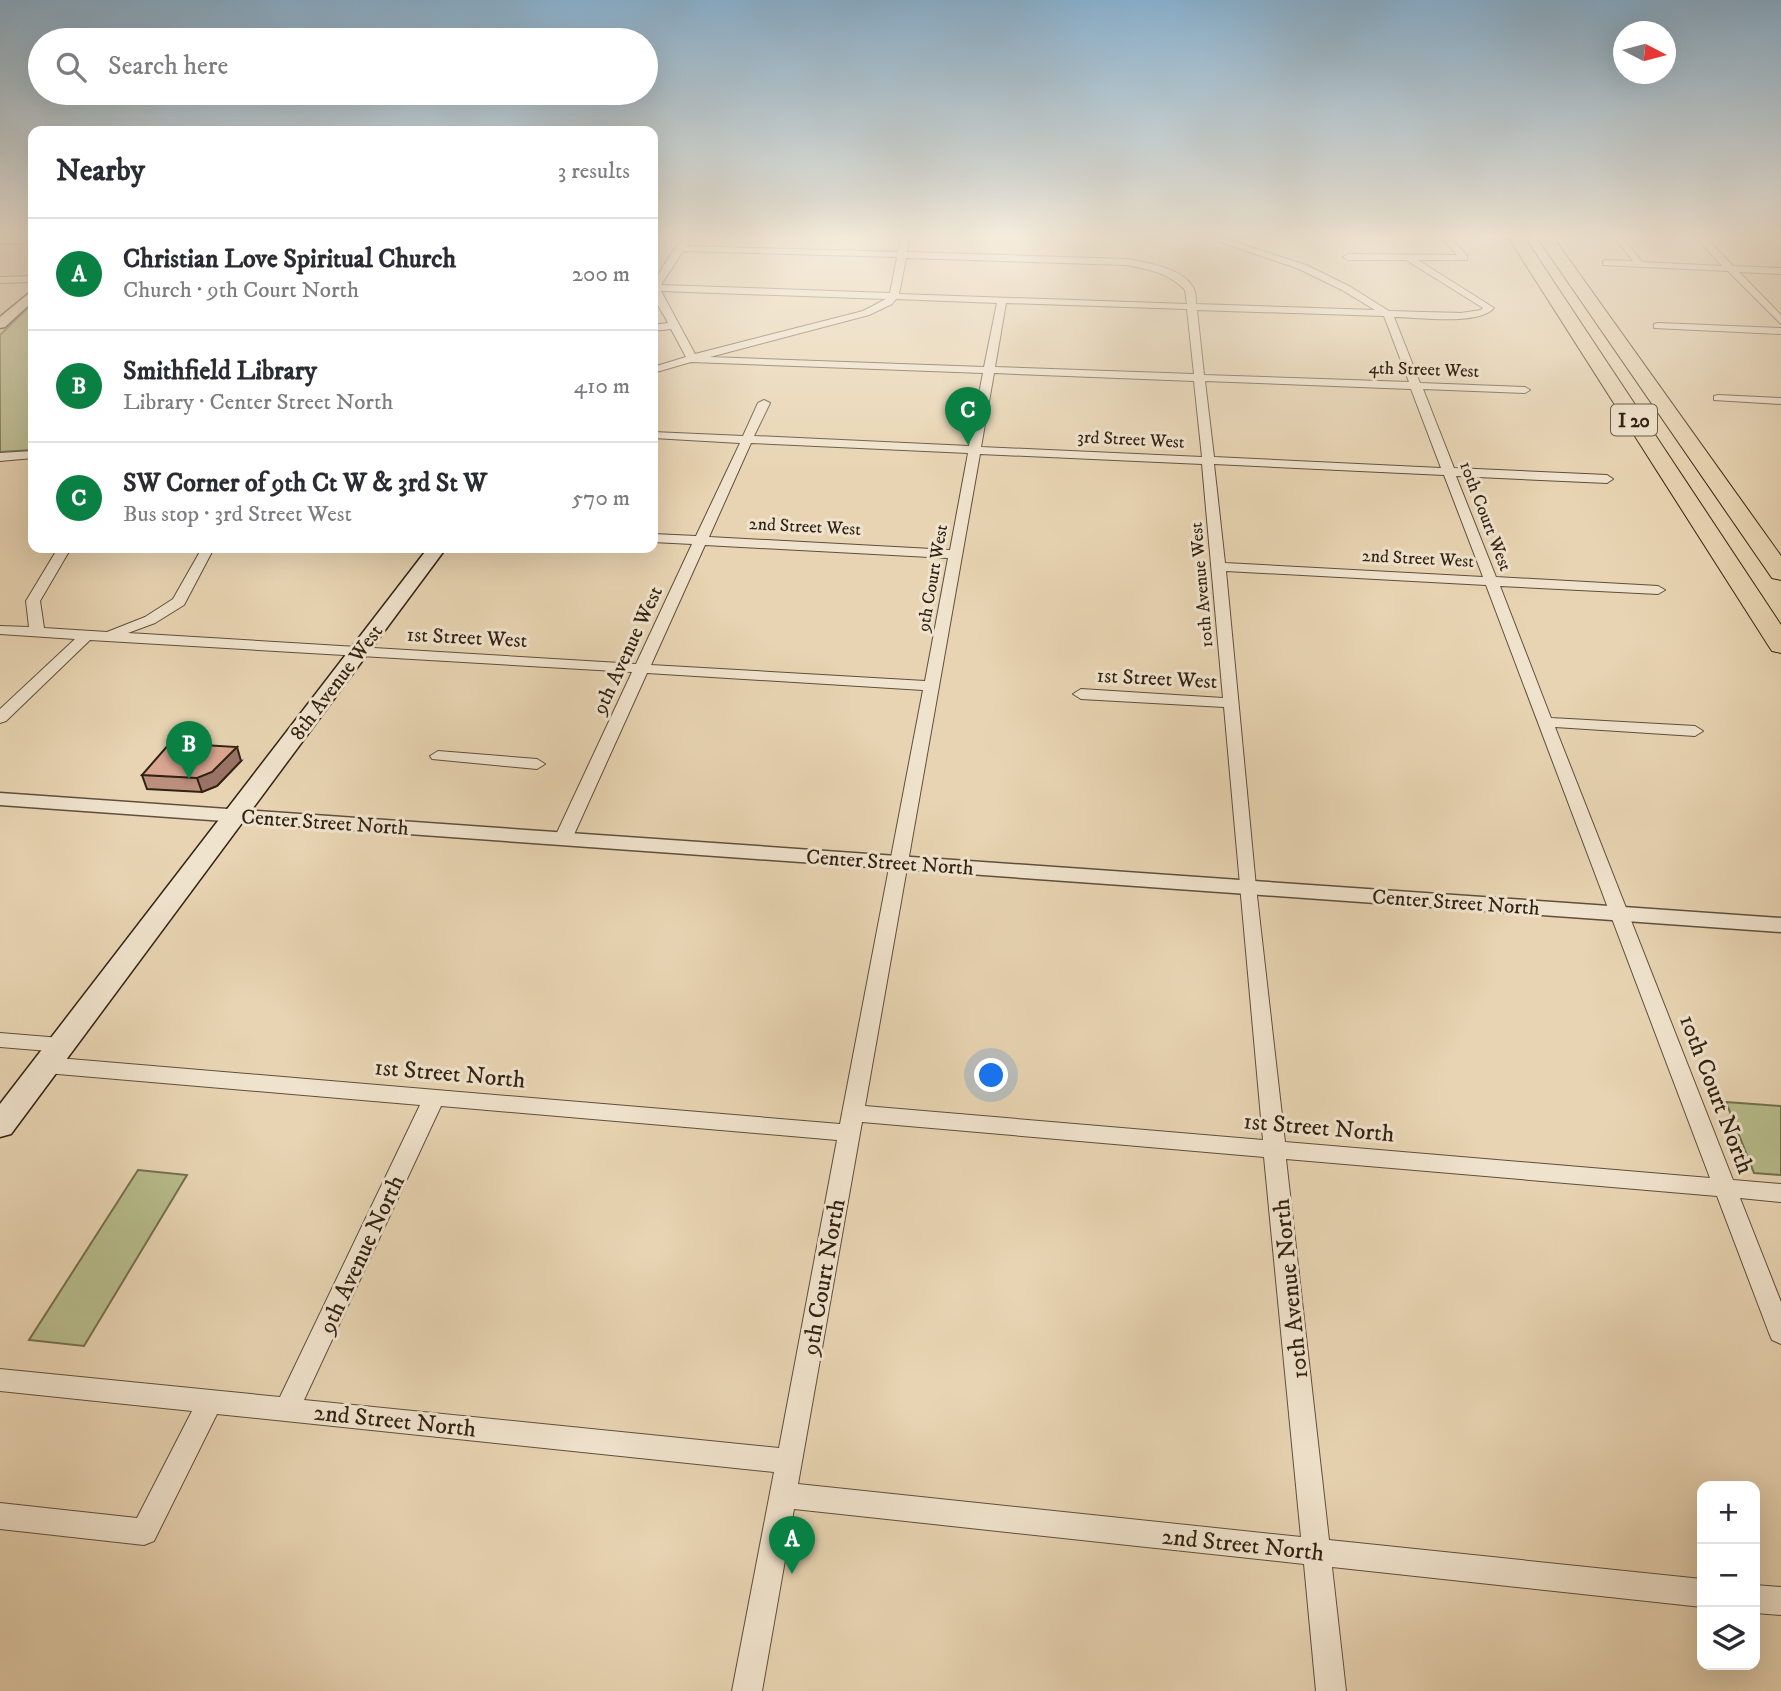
<!DOCTYPE html>
<meta charset="utf-8">
<style>
:root{--surface:#fff;--page:#f2f2f3;--text:#2b2b33;--muted:#7c7c81;--line:#e1e1e2;--accent:#0b8043}
body{margin:0;font-family:"IM FELL DW Pica",serif;background:var(--page);color:var(--text)}
.controls{position:absolute;right:21px;bottom:21px;display:grid;overflow:hidden;border-radius:14px;box-shadow:0 7px 28px #0002}
.controls button{width:63px;height:63px;display:grid;place-items:center;padding:0;border:0;border-bottom:2px solid var(--line);background:var(--surface);color:var(--text);font:35px sans-serif}
.compass{position:absolute;left:1613px;top:21px;width:63px;height:63px;border-radius:50%;background:var(--surface);box-shadow:0 7px 28px #0002;rotate:96deg}
.you{position:absolute;left:992px;top:1076px;width:24px;height:24px;margin:-18px;border:5px solid #fff;border-radius:50%;background:#1a73e8;box-shadow:0 0 0 10px #1a73e833}
.badge{display:grid;place-items:center;width:46px;height:46px;border-radius:50%;background:var(--accent);color:#fff;font-size:23px;font-weight:700}
.pin{position:absolute;translate:-50% -58px;filter:drop-shadow(0 2px 4px #0008)}
.pin::after{content:'';position:absolute;top:37px;width:24px;height:21px;background:inherit;clip-path:polygon(0 0,100% 0,50% 100%)}
.list{margin:0;padding:0;list-style:none}
h2{display:flex;justify-content:space-between;align-items:center;height:91px;margin:0;padding:0 28px;font-size:30px}
h2 small{font-size:23px;font-weight:400;color:var(--muted)}
.list li{display:grid;grid-template-columns:46px 1fr auto;gap:21px;align-items:center;box-sizing:border-box;height:112px;padding:0 28px;border-top:2px solid var(--line)}
.list b{display:block;font-size:26px;white-space:nowrap}
.list p{margin:0;font-size:23px;white-space:nowrap;color:var(--muted)}
.list em{font-size:23px;font-style:normal;color:var(--muted)}
.icon{flex:none;width:38px;height:38px;fill:none;stroke:currentColor;stroke-width:2;stroke-linecap:round;stroke-linejoin:round}
.map{position:relative;flex:none;width:1781px;height:1691px;overflow:hidden}
.search{position:absolute;background:var(--surface);box-shadow:0 7px 28px #0002;left:28px;top:28px;width:630px;height:77px;display:flex;align-items:center;gap:18px;box-sizing:border-box;padding:0 24px;border-radius:38px;color:var(--muted);font-size:26px}
.panel{position:absolute;background:var(--surface);box-shadow:0 7px 28px #0002;left:28px;top:126px;width:630px;height:427px;border-radius:14px}
.map>svg:first-child{display:block}
</style>
<div class="map">
<svg width="1781" height="1691" viewBox="0 0 1781 1691">
<rect width="100%" height="100%" fill="#e8d4b2"/>
<filter id="stains"><feTurbulence type="fractalNoise" baseFrequency=".00286" numOctaves="4"/><feColorMatrix values="0 0 0 0 .2 0 0 0 0 .09 0 0 0 0 .02 0 0 0 .5 -.17"/></filter>
<radialGradient id="worn" r=".72"><stop offset=".6" stop-color="#630" stop-opacity="0"/><stop offset="1" stop-color="#630" stop-opacity=".3"/></radialGradient>
<!-- green -->
<g fill="#b7bc8c" stroke="#747050" stroke-width="2">
<polygon points="33,303 33,450 0,452 0,335"/>
<polygon points="1726,1102 1781,1106 1781,1175 1754,1173"/>
<polygon points="138,1170 187,1175 84,1346 29,1340"/>
</g>
<g fill="none" stroke-linecap="round" stroke-linejoin="round">
<!-- minor casing -->
<g stroke="#5f4f3c" stroke-width="2">
<g id="minor">
<polygon points="33,237 33,243 0,244 0,238"/>
<path d="M 901,237 L 909,237 L 907,252 L 1126,259 C 1147,263 1181,267 1193,287 C 1196,292 1196,299 1196,304 L 1375,310 L 1342,290 L 1299,269 L 1206,237 L 1219,237 L 1306,265 L 1349,286 L 1389,311 L 1461,313 L 1481,310 L 1483,308 L 1406,260 L 1348,260 L 1343,257 L 1348,254 L 1457,255 L 1441,237 L 1450,237 L 1467,256 L 1467,260 L 1418,260 L 1494,308 C 1478,326 1418,317 1394,317 L 1420,383 L 1525,387 L 1530,390 L 1525,393 L 1423,389 L 1454,468 L 1607,475 L 1613,479 L 1607,483 L 1456,476 L 1496,577 L 1658,586 L 1665,590 L 1658,594 L 1500,586 L 1551,718 L 1695,726 L 1703,731 L 1695,736 L 1555,727 L 1733,1180 L 1781,1184 L 1781,1202 L 1740,1198 L 1781,1302 L 1781,1344 L 1772,1340 L 1769,1333 L 1717,1196 L 1286,1159 L 1329,1540 L 1702,1579 L 1702,1607 L 1332,1567 L 1346,1691 L 1316,1691 L 1304,1564 L 794,1509 L 762,1691 L 732,1691 L 774,1472 L 217,1414 L 154,1541 L 144,1545 L 0,1529 L 0,1503 L 137,1518 L 192,1411 L 0,1391 L 0,1369 L 280,1397 L 420,1105 L 46,1073 L 39,1070 L 36,1065 L 39,1060 L 46,1057 L 840,1124 L 923,690 L 647,673 L 572,839 L 563,844 L 554,839 L 632,672 L 90,640 L 6,721 L 0,723 L 0,709 L 75,639 L 0,634 L 0,626 L 29,627 L 26,601 L 58,548 L 71,548 L 40,601 L 44,628 L 107,632 L 145,617 L 173,599 L 202,548 L 214,548 L 184,605 L 155,623 L 128,633 L 636,664 L 692,544 L 653,542 L 653,534 L 696,536 L 740,443 L 653,438 L 653,432 L 743,436 L 758,403 L 764,400 L 770,403 L 754,436 L 969,446 L 983,373 L 691,362 L 653,373 L 653,367 L 686,357 L 671,329 L 653,331 L 653,325 L 668,323 C 664,314 656,304 653,294 C 650,283 676,244 685,238 L 689,241 L 687,246 L 898,252 ZM 683,251 L 897,257 L 890,293 L 661,285 ZM 906,258 L 1126,265 C 1148,269 1169,273 1185,290 L 1187,304 L 899,294 ZM 661,291 L 886,299 L 863,311 L 695,354 ZM 896,299 L 997,303 L 984,367 L 710,357 L 869,315 L 892,304 ZM 1006,303 L 1187,309 L 1194,374 L 995,367 ZM 1197,310 L 1384,316 L 1409,382 L 1204,375 ZM 994,373 L 1194,381 L 1202,457 L 981,447 ZM 1205,381 L 1411,389 L 1441,468 L 1214,457 ZM 751,443 L 968,453 L 950,550 L 709,537 ZM 980,454 L 1202,464 L 1223,698 L 1081,689 L 1073,694 L 1081,699 L 1224,707 L 1263,1140 L 865,1106 ZM 1214,464 L 1444,475 L 1483,577 L 1225,563 ZM 705,545 L 948,558 L 925,681 L 651,665 ZM 1226,571 L 1486,585 L 1710,1178 L 1285,1142 L 1256,887 ZM 441,1106 L 837,1140 L 779,1448 L 304,1400 ZM 862,1122 L 1264,1157 L 1301,1537 L 798,1484 Z"/>
<polygon points="1614,237 1622,237 1642,262 1722,266 1696,237 1705,237 1733,266 1781,268 1781,274 1739,272 1781,315 1781,324 1728,271 1603,265 1603,261 1606,260 1633,261"/>
<polygon points="33,276 33,282 0,283 0,277"/>
<polygon points="1658,323 1781,328 1781,334 1654,328 1654,324"/>
<polygon points="1718,395 1781,398 1781,404 1714,400 1714,396"/>
<polygon points="33,451 33,458 0,461 0,453"/>
<polygon points="438,751 537,759 545,764 537,769 432,759 430,756"/>
<polygon points="0,1033 61,1038 68,1040 71,1045 68,1050 61,1052 0,1047"/>
<polygon points="1755,1585 1781,1587 1781,1615 1755,1613"/>
</g>
</g>
<!-- tertiary casing -->
<g stroke="#5f4f3c" stroke-width="3">
<polygon id="tertiary" points="0,793 1781,918 1781,932 0,805"/>
</g>
<!-- secondary casing -->
<g stroke="#312314" stroke-width="3">
<g id="secondary">
<polygon points="33,290 33,301 5,327 0,328 0,317"/>
<polygon points="428,548 446,548 11,1134 0,1137 0,1104"/>
</g>
</g>
<!-- motorway casing -->
<g stroke="#312314" stroke-width="2">
<g id="motorway">
<polygon points="1508,237 1524,237 1781,625 1781,653 1772,651 1768,645"/>
<polygon points="1537,237 1553,237 1781,556 1781,580 1772,578"/>
</g>
</g>
<!-- minor -->
<use href="#minor" fill="#f0e3cd" fill-rule="evenodd"/>
<!-- tertiary -->
<use href="#tertiary" fill="#f0e3cd" fill-rule="evenodd"/>
<!-- secondary -->
<use href="#secondary" fill="#f0e3cd" fill-rule="evenodd"/>
<!-- motorway -->
<use href="#motorway" fill="#e8d4b2" fill-rule="evenodd"/>
</g>
<!-- wall -->
<polygon fill="#bc8f7d" stroke="#312314" stroke-width="2" points="241,761 217,786 202,792 147,789 142,775"/>
<!-- shaded-wall -->
<polygon fill="#997466" stroke="#312314" stroke-width="2" points="237,747 241,761 217,786 202,792 197,778"/>
<!-- building -->
<polygon fill="#dba691" stroke="#312314" stroke-width="2" points="170,743 237,747 212,772 197,778 142,775"/>
<!-- sky -->
<linearGradient id="sky" x2="0" y2="1"><stop stop-color="#89b4d4"/><stop offset="0.5" stop-color="#f5ecdc"/><stop offset="1" stop-color="#f5ecdc" stop-opacity="0"/></linearGradient>
<rect width="1781" height="473" fill="url(#sky)"/>
<g text-anchor="middle" stroke-width="6" stroke-linejoin="round" paint-order="stroke">
<!-- far-street labels -->
<g font-size="18" fill="#312314" stroke="#f0e3cd">
<text transform="translate(1424 369) rotate(2)" y="6">4th Street West</text>
<text transform="translate(1131 439) rotate(3)" y="6">3rd Street West</text>
<text transform="translate(1486 516) rotate(69)" y="6">10th Court West</text>
<text transform="translate(805 526) rotate(3)" y="6">2nd Street West</text>
<text transform="translate(1418 558) rotate(3)" y="6">2nd Street West</text>
<text transform="translate(932 578) rotate(-80)" y="6">9th Court West</text>
<text transform="translate(1201 585) rotate(-95)" y="6">10th Avenue West</text>
</g>
<!-- shield labels -->
<rect fill="#f0e3cd" stroke="#6a5d4c" stroke-width="2" x="1611" y="404.5" width="46" height="31" rx="5"/>
<g font-size="19" font-weight="bold" fill="#312314">
<text x="1634" y="427">I 20</text>
</g>
<!-- street labels -->
<g font-size="21" fill="#312314" stroke="#f0e3cd">
<text transform="translate(467 637) rotate(3)" y="7">1st Street West</text>
<text transform="translate(627 650) rotate(-65)" y="7">9th Avenue West</text>
<text transform="translate(1157 678) rotate(3)" y="7">1st Street West</text>
<text transform="translate(336 682) rotate(-53)" y="7">8th Avenue West</text>
<text transform="translate(325 822) rotate(4)" y="7">Center Street North</text>
<text transform="translate(890 862) rotate(4)" y="7">Center Street North</text>
<text transform="translate(1456 902) rotate(4)" y="7">Center Street North</text>
</g>
<!-- near-street labels -->
<g font-size="24" fill="#312314" stroke="#f0e3cd">
<text transform="translate(450 1073) rotate(5)" y="8">1st Street North</text>
<text transform="translate(1717 1094) rotate(69)" y="8">10th Court North</text>
<text transform="translate(1319 1127) rotate(5)" y="8">1st Street North</text>
<text transform="translate(361 1254) rotate(-65)" y="8">9th Avenue North</text>
<text transform="translate(823 1277) rotate(-80)" y="8">9th Court North</text>
<text transform="translate(1290 1289) rotate(-96)" y="8">10th Avenue North</text>
<text transform="translate(395 1420) rotate(6)" y="8">2nd Street North</text>
<text transform="translate(1243 1544) rotate(6)" y="8">2nd Street North</text>
</g>
</g>
<rect width="100%" height="100%" filter="url(#stains)"/>
<rect width="100%" height="100%" fill="url(#worn)"/>
</svg>
<div class="controls">
<button>+</button>
<button>−</button>
<button><svg class="icon" aria-label="layers" viewBox="0 0 24 24"><path d="M12 4l9 5-9 5-9-5zM3 14l9 5 9-5"/></svg></button>
</div>
<svg class="compass" viewBox="-18 -18 36 36"><path d="M0-13l5 13h-10z" fill="#e53935"/><path d="M0 13l5-13h-10z" fill="#7c7c81"/></svg>
<div class="you"></div>
<div class="pin badge" style="left:792px;top:1574px">A</div>
<div class="pin badge" style="left:189px;top:779px">B</div>
<div class="pin badge" style="left:968px;top:445px">C</div>
<div class="search"><svg class="icon" aria-label="search" viewBox="0 0 24 24"><circle cx="10" cy="10" r="6"/><path d="M15 15l6 6"/></svg>Search here</div>
<section class="panel">
<h2>Nearby<small>3 results</small></h2>
<ul class="list">
<li><span class="badge">A</span><div><b>Christian Love Spiritual Church</b><p>Church · 9th Court North</p></div><em>200 m</em></li>
<li><span class="badge">B</span><div><b>Smithfield Library</b><p>Library · Center Street North</p></div><em>410 m</em></li>
<li><span class="badge">C</span><div><b>SW Corner of 9th Ct W &amp; 3rd St W</b><p>Bus stop · 3rd Street West</p></div><em>570 m</em></li>
</ul>
</section>
</div>
